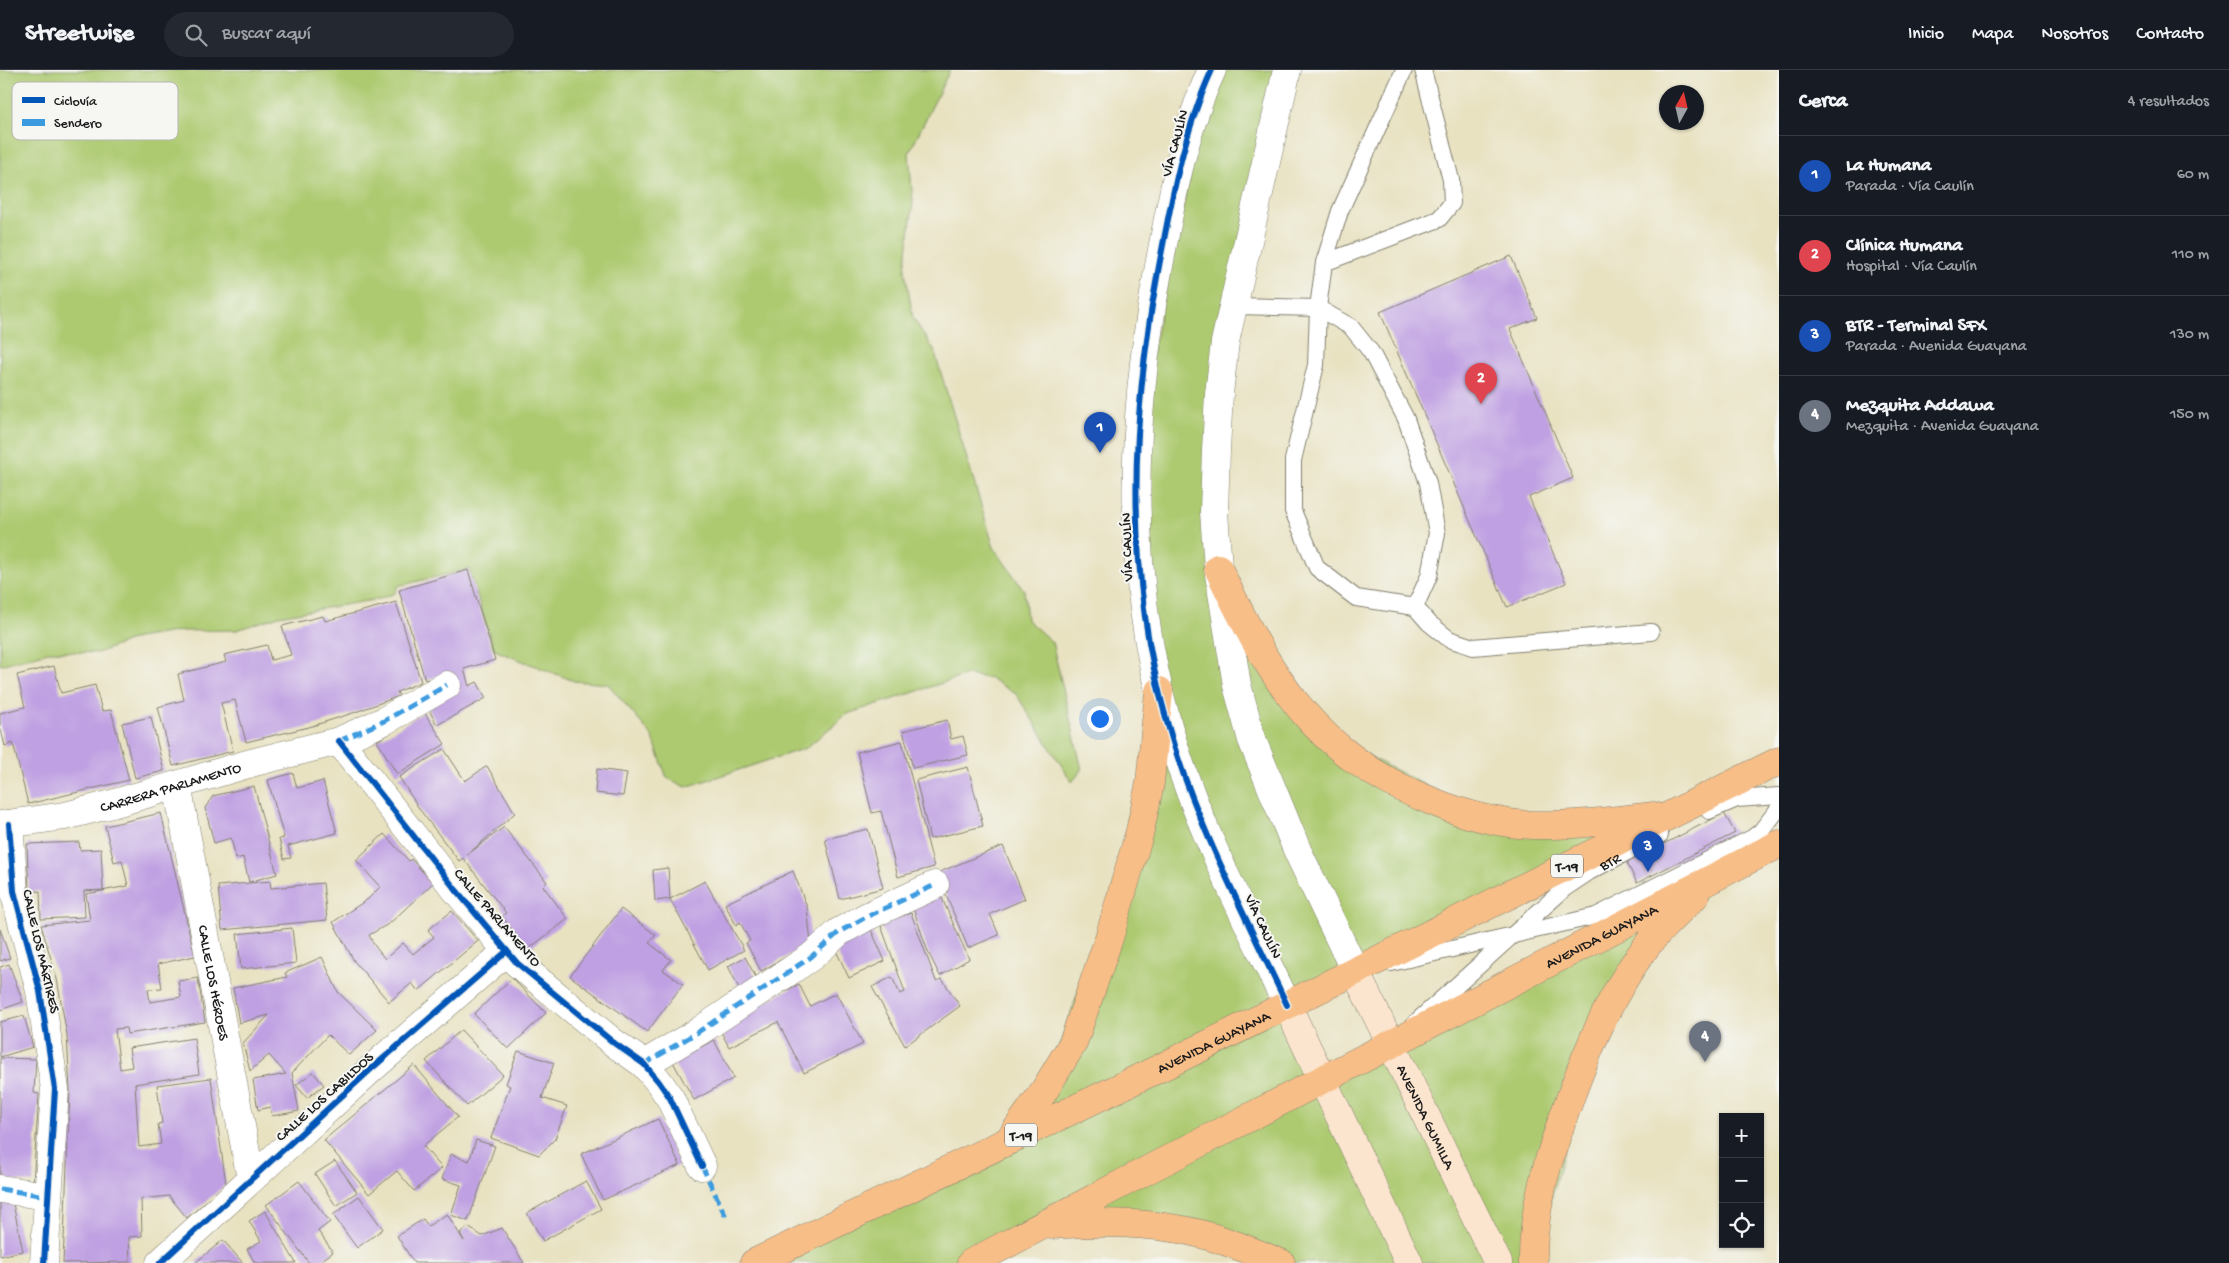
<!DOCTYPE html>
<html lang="es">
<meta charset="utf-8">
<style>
:root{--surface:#171b24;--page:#242831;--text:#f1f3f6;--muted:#9ea1a6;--line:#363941;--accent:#d690ce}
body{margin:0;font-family:"Gochi Hand",sans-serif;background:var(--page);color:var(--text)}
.controls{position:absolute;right:15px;bottom:15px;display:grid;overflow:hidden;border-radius:0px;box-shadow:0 1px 4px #0004}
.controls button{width:45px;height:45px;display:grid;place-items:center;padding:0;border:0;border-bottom:1px solid var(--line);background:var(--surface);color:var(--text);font:25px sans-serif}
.compass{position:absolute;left:1659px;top:15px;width:45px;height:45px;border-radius:50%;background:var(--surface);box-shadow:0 1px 4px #0004;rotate:8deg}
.you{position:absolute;left:1099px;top:648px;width:18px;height:18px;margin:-12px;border:4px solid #fff;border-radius:50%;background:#1a73e8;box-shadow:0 0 0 8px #1a73e833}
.badge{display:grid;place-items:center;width:32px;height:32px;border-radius:50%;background:var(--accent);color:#fff;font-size:16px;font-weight:700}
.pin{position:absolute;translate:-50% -41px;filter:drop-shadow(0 1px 2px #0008)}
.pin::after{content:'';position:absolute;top:26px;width:18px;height:15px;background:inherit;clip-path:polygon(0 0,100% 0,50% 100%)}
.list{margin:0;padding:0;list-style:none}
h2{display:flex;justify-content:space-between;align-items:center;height:65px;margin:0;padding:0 20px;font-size:21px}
h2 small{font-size:16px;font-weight:400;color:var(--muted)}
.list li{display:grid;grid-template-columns:32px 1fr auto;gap:15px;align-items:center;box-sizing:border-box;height:80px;padding:0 20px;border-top:1px solid var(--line)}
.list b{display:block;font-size:19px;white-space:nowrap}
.list p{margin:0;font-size:16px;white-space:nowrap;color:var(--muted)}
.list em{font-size:16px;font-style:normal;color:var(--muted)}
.icon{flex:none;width:28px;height:28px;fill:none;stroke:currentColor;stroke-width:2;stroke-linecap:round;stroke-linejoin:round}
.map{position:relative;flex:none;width:1779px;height:1193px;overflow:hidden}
header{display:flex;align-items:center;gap:30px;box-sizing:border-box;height:70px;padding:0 25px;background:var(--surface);border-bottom:1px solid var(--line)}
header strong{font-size:24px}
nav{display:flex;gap:28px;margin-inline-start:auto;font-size:18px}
.search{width:350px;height:45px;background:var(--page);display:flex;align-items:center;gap:12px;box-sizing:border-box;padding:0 18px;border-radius:28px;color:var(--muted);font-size:19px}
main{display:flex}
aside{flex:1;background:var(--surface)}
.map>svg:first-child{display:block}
</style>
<header>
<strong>Streetwise</strong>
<div class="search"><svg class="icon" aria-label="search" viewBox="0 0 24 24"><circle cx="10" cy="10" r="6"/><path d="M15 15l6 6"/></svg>Buscar aquí</div>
<nav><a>Inicio</a><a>Mapa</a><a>Nosotros</a><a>Contacto</a></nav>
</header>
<main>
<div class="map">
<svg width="1779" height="1193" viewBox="0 0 1779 1193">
<rect width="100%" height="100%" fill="#f6f6f2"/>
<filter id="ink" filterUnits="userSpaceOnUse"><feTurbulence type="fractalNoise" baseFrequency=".02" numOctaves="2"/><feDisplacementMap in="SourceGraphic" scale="10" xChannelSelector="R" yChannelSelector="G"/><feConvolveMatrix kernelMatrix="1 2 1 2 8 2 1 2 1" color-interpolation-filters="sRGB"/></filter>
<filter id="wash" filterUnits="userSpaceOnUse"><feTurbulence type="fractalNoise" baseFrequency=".0096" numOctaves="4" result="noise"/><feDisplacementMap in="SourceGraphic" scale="20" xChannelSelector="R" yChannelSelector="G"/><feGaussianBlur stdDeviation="1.12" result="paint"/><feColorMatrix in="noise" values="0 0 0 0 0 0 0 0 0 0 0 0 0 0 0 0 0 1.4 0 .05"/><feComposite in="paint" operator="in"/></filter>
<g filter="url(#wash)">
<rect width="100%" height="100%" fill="#e8e2c1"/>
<!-- green -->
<g fill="#adca71" stroke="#647346">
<polygon points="0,0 950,0 909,83 913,132 905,200 913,248 934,280 994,478 1024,520 1027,550 1052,572 1082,700 1072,712 1016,624 990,608 967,605 847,644 806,678 686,717 667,708 652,666 608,614 574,611 494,580 469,499 398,516 395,523 379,529 279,546 237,560 181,561 137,568 97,583 52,581 0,595"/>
<polygon points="1212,0 1282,0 1235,216 1218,498 1318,660 1492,750 1673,744 1288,934 1322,1009 1714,807 1597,962 1533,1193 1281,1193 1083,1152 971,1193 754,1193 1008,1072 1044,1021 1150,713 1138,350"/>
</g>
<g id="blocks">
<!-- building -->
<g fill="#bfa0e2">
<polygon points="1511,186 1537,248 1510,259 1573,408 1529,427 1566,513 1507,537 1380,242"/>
<polygon points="468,500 495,590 464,599 469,616 477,612 486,628 437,655 428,638 451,603 425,610 399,520"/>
<polygon points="396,532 421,612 397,622 399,626 353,643 309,657 246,672 235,630 221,633 233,681 173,696 158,637 184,630 178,604 226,592 224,585 267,575 271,590 291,585 282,556 323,546 325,551"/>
<polygon points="54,596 61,623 95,615 102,641 111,640 129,710 28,734 13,673 5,676 0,656 0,643 25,637 17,605"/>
<polygon points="424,642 445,674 397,704 377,671"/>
<polygon points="151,647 164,701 135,708 122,653"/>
<polygon points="947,650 951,669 963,666 968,685 913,698 903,661"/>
<polygon points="902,671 934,797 898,807 881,741 872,743 857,682"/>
<polygon points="444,679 465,711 487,696 515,743 467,785 504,757 547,812 543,816 568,849 527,880 502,846 506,843 463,788 459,791 420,740 399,707"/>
<polygon points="968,697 983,756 930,769 916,710"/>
<polygon points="597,699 627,703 623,726 595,723"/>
<polygon points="293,703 297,718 323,711 337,763 288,776 291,788 284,789 279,769 284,768 268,710"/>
<polygon points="254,716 277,804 249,812 243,787 236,789 231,768 214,773 205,738 213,726"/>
<polygon points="161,743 195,886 158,894 162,918 148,919 150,932 181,927 178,911 198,908 205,952 127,964 126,958 115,959 120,999 132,997 129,978 194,968 199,1004 135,1014 139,1077 161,1074 158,1054 162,1053 157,1015 211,1008 226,1114 187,1148 169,1126 141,1129 142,1166 129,1167 130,1192 63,1193 70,1020 67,965 57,909 41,855 90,850 86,824 128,816 122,790 114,792 105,756"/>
<polygon points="1724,743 1735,763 1637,813 1627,793"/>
<polygon points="868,759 883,818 840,829 825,769"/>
<polygon points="384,764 409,791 411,789 433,813 390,853 369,865 374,875 385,889 403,873 413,884 434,867 428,860 452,841 478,871 418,921 412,913 389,932 354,891 333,852 368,829 380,817 356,790"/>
<polygon points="79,772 80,780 101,779 103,820 84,821 85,847 41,849 40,821 29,822 27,774"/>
<polygon points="1003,776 1025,829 990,844 999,865 968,878 937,803"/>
<polygon points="668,798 670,829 655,831 653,800"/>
<polygon points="793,801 807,837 811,873 761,901 746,873 750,871 740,852 736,855 725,834"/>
<polygon points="270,811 271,818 323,813 327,850 222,860 218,816"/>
<polygon points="705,811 744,880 708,900 670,829"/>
<polygon points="941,826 969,889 940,906 928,882 913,838"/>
<polygon points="621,839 656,865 649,873 671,890 663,900 683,914 647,962 570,906"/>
<polygon points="911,843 936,911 942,909 960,936 905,976 872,917 892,907 900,924 905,922 880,853"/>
<polygon points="869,855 885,891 849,908 832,872"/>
<polygon points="292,858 296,893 241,899 237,864"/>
<polygon points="0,859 10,888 0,891"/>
<polygon points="322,887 338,922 377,960 349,985 328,965 292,1003 299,1041 272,1046 270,1037 258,1040 253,1010 286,1004 269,985 250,1001 243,973 269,945 239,953 233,918 287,907 285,903"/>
<polygon points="745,887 757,909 739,918 728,896"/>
<polygon points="9,894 23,932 0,940 0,897"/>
<polygon points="512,908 546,943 508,979 474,944"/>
<polygon points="799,914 810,936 836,923 863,974 804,1003 778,952 729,977 718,956"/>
<polygon points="24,946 33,977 0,987 0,952"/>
<polygon points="461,960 503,1005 467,1036 426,991"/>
<polygon points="714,970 734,1008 694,1030 673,992"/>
<polygon points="518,981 554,993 542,1028 567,1036 555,1069 539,1085 491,1068 510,1016 506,1014"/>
<polygon points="0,988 36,989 34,1023 39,1024 33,1113 0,1109"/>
<polygon points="414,995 458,1047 423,1076 442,1098 414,1121 397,1101 369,1124 324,1070"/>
<polygon points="313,1002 324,1015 307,1028 296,1015"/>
<polygon points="658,1049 680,1095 603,1130 581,1084"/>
<polygon points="476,1070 495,1076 468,1151 451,1145 461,1115 442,1109 451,1084 469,1091"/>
<polygon points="335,1091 357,1122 336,1136 315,1104"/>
<polygon points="299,1111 330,1152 318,1161 333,1182 318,1193 309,1193 266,1135"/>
<polygon points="586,1111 601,1139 543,1171 527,1143"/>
<polygon points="359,1126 383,1159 357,1178 333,1145"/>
<polygon points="12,1129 23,1181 0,1186 0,1132"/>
<polygon points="265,1141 296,1193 255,1193 247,1179 261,1171 249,1151"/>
<polygon points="447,1144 464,1171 460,1163 468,1157 482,1166 502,1158 524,1193 414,1193 397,1166 423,1149 428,1156"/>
<polygon points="223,1170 243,1193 195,1193"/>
</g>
</g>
</g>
<g filter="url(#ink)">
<use href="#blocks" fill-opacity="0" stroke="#827f6e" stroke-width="1"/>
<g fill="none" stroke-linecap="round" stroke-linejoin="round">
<!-- lane casing -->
<g stroke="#827f6e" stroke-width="18">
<g id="lane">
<polyline points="1404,0 1340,141 1324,193 1318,238 1316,295 1293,390 1293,441 1317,498 1356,528 1415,537"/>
<polyline points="1324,193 1439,149 1452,133 1451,110 1423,0"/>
<polyline points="1235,236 1318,238 1351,257 1371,282 1406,349 1428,413 1437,463 1429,506 1415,537 1429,553 1449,569 1473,577 1651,562"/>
<polyline points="1709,741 1737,729 1779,726"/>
<polyline points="1391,893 1596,846 1752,768 1761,761 1779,738"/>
<path id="s1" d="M 1415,953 L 1565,818 L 1589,802 L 1660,765"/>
</g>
</g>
<!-- street casing -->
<g stroke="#827f6e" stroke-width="29">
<g id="street">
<path d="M 1212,0 C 1182,65 1170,137 1157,207 C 1130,354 1126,507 1167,652 C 1194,750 1244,843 1287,935"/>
<polyline points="1287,0 1225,272 1219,324 1216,380 1214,442 1218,498 1237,615 1252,670 1298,782 1355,901"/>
<polyline points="339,671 456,820 517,893 614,973 644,994 659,1012 670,1028 702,1096"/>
<path id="s2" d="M 177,715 L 251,1109"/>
<polyline points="9,754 14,821 40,921 55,1019 44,1193"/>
<path id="s3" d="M 0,755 L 65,746 L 112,734 L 251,693 L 339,671 L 384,651 L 447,615"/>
<polyline points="644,994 698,962 811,887 839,862 866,847 935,815"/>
<polyline points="0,1119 47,1126"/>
<polyline points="160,1193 370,1000 507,881"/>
</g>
</g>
<!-- secondary casing -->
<g stroke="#827f6e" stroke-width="29">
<g id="secondary">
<path id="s4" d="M 1355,901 L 1498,1193"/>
<polyline points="1287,935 1409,1193"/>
</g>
</g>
<!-- highway casing -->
<g stroke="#827f6e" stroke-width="29">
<g id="highway">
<path d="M 1218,498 C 1270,607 1313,684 1431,731 C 1463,744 1499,754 1533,755 C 1574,756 1614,750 1654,746"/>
<polyline points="1009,1070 1044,1021 1073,973 1109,868 1140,761 1150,713 1159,621"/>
<path d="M 1051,1155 C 1093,1152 1137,1152 1178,1159 C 1214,1165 1248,1180 1281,1193"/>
<path id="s5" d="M 754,1193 L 1162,997 L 1779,691"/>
<path id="s6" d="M 971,1193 L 1157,1095 L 1779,774"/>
<path d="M 1533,1193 C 1532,1138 1549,1086 1568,1034 C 1587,981 1609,927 1643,881 C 1657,861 1677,843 1695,826"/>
</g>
</g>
<!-- lane -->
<use href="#lane" stroke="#fff" stroke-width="16"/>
<!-- street -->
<use href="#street" stroke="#fff" stroke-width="28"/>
<!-- secondary -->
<use href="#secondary" stroke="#fce5cf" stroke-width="28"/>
<!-- highway -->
<use href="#highway" stroke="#f7be88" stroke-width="28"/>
<!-- quiet -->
<g stroke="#3c9bdf" stroke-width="5" stroke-dasharray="10 5" stroke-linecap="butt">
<polyline points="339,671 384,651 447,615"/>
<polyline points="644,994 698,962 811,887 839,862 866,847 935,815"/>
<polyline points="702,1096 727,1149"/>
<polyline points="0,1119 47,1126"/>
</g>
<!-- cycleway casing -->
<g stroke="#f6f6f2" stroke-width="9">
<g id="cycleway">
<path d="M 1212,0 C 1182,65 1170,137 1157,207 C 1130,354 1126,507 1167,652 C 1194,750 1244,843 1287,935"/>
<polyline points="339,671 456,820 517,893 614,973 644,994 659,1012 670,1028 702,1096"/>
<polyline points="9,754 14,821 40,921 55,1019 44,1193"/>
<polyline points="160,1193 370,1000 507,881"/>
</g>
</g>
<!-- cycleway -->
<use href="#cycleway" stroke="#0057b8" stroke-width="6"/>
</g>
</g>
<g text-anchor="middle" stroke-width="4" stroke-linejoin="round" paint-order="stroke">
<!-- shield labels -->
<g fill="#f6f6f2" stroke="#5d5d5c" stroke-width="1">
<rect x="1551" y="784.5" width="32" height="23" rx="4"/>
<rect x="1005" y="1053.5" width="32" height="23" rx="4"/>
</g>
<g font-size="14" font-weight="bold" fill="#1c1c1c">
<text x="1567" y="801">T-19</text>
<text x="1021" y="1070">T-19</text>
</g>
<!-- street labels -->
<g font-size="15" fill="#1c1c1c" stroke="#f6f6f2">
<text transform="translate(1174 73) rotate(-75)" y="5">VÍA CAULÍN</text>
<text transform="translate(1126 477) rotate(-92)" y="5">VÍA CAULÍN</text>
<text dy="5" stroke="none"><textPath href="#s3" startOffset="175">CARRERA PARLAMENTO</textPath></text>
<text dy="5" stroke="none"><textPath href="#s1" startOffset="254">BTR</textPath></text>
<text transform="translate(498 847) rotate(49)" y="5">CALLE PARLAMENTO</text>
<text transform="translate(1264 856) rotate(65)" y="5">VÍA CAULÍN</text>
<text dy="5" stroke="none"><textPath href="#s6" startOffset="710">AVENIDA GUAYANA</textPath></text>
<text transform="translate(42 881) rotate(77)" y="5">CALLE LOS MÁRTIRES</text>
<text dy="5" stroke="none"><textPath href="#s2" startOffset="201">CALLE LOS HÉROES</textPath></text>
<text dy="5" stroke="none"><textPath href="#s5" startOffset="510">AVENIDA GUAYANA</textPath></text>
<text transform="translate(324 1026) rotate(-42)" y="5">CALLE LOS CABILDOS</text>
<text dy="5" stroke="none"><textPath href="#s4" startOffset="162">AVENIDA GUMILLA</textPath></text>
</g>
</g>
<!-- legend -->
<rect x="12" y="12" width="166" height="58" rx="8" fill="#f6f6f2" stroke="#b5b5b2" stroke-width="1"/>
<rect x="22" y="27" width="23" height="6" fill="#0057b8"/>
<rect x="22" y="49" width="23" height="7" fill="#3c9bdf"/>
<g font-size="14" fill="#1c1c1c">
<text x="54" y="35">Ciclovía</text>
<text x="54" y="57">Sendero</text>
</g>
</svg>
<div class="controls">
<button>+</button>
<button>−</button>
<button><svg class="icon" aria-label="locate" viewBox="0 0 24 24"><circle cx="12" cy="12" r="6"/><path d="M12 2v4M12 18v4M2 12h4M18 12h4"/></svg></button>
</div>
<svg class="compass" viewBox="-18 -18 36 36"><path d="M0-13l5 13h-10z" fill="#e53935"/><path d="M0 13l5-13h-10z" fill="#9ea1a6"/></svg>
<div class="you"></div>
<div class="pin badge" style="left:1100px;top:383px;background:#1a4fb4">1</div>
<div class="pin badge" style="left:1481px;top:334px;background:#e0444e">2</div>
<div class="pin badge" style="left:1648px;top:802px;background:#1a4fb4">3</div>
<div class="pin badge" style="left:1705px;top:992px;background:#6b7280">4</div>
</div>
<aside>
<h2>Cerca<small>4 resultados</small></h2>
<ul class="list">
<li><span class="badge" style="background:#1a4fb4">1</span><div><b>La Humana</b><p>Parada · Vía Caulín</p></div><em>60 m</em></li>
<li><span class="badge" style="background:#e0444e">2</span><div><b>Clínica Humana</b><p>Hospital · Vía Caulín</p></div><em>110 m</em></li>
<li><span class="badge" style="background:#1a4fb4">3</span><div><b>BTR - Terminal SFX</b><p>Parada · Avenida Guayana</p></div><em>130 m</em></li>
<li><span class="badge" style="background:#6b7280">4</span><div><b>Mezquita Addawa</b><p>Mezquita · Avenida Guayana</p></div><em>150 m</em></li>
</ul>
</aside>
</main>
